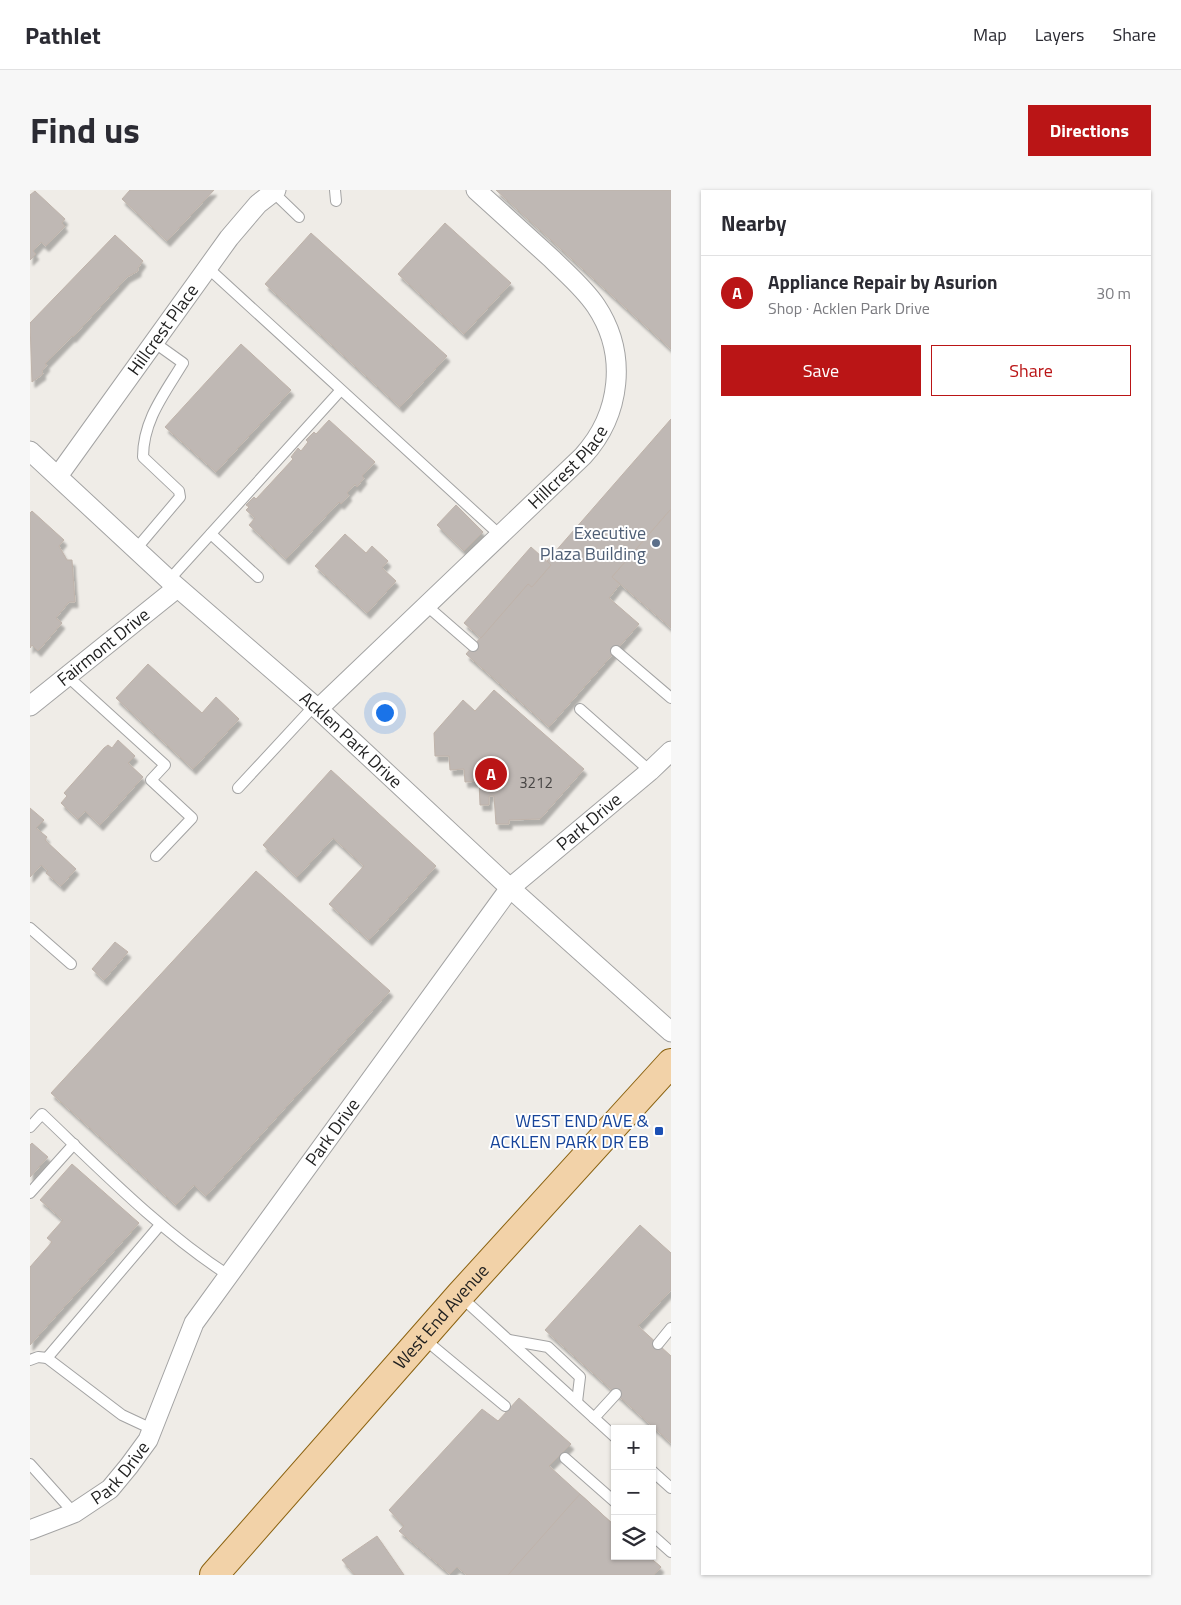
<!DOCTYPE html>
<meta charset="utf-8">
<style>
:root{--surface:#fff;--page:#f7f7f7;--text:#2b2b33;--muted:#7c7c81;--line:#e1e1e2;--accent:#ba1516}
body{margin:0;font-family:"Titillium Web",sans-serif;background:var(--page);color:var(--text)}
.controls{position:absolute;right:15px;bottom:15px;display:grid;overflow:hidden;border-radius:0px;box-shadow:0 1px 4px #0004}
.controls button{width:45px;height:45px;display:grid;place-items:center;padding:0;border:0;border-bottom:1px solid var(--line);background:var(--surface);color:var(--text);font:25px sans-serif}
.you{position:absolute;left:354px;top:522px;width:18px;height:18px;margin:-12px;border:4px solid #fff;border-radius:50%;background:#1a73e8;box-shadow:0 0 0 8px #1a73e833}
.badge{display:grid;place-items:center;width:32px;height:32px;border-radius:50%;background:var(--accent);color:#fff;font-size:16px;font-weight:700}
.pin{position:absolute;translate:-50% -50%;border:2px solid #fff;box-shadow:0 1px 5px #0006}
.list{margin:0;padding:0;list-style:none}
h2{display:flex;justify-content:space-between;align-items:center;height:65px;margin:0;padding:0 20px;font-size:21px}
h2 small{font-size:16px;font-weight:400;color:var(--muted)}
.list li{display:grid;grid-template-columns:32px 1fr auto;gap:15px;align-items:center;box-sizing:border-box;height:75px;padding:0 20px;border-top:1px solid var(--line)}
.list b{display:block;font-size:19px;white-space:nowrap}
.list p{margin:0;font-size:16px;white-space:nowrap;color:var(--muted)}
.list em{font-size:16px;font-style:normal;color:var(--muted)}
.actions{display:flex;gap:10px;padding:15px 20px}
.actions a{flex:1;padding:11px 0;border:1px solid var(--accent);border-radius:0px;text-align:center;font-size:18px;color:var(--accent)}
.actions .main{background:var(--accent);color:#fff}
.icon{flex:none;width:28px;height:28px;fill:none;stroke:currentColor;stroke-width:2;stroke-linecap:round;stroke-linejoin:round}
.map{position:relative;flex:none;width:641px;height:1385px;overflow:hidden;border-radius:0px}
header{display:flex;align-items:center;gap:30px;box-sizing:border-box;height:70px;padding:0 25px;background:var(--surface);border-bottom:1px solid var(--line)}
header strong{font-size:24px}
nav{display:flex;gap:28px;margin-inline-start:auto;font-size:18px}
.intro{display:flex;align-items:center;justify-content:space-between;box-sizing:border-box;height:120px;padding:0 30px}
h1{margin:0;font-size:35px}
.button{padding:12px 22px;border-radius:0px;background:var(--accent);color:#fff;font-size:18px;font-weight:700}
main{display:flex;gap:30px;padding:0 30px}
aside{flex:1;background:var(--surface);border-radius:0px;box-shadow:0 1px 4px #0004}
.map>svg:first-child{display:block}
</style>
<header>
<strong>Pathlet</strong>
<nav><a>Map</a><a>Layers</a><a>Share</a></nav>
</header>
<div class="intro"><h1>Find us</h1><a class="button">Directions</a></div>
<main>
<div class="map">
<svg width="641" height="1385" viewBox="0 0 641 1385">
<defs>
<filter id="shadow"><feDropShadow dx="3" dy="5.5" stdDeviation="1" flood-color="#0004"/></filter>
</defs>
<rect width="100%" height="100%" fill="#efece7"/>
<!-- building -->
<g fill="#bfb8b4" stroke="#bfb3aa" filter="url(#shadow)">
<polygon points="100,0 184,0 137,51 92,9"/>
<polygon points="466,0 641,0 641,159"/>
<polygon points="5,1 35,29 32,33 35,36 16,56 11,52 3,61 6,64 0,70 0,5"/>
<polygon points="415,33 481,93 434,144 368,84"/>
<polygon points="281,43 417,166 370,217 235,94"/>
<polygon points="85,45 113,71 108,78 108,81 97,87 43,147 42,146 15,174 17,175 12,181 13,184 2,192 0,133"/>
<polygon points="211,154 261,200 186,282 135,237"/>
<polygon points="641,229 641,319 582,387 590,394 579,408 609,434 519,537 436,464 498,394 502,397 521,375 517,371"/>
<polygon points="299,230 345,272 332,286 334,288 327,297 325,294 317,303 319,305 311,314 309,312 256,369 219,335 225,328 216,320 219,317 216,315 224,307 226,309 263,269 261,267 268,258 271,261 278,252 276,250 284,242 286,244"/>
<polygon points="426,315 453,342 434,361 407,335"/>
<polygon points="641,319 641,438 582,387"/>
<polygon points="2,321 34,350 29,356 37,370 42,370 45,412 39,412 26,428 32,433 8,461 2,455 0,458 0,323"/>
<polygon points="315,344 336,363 342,356 358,371 352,378 366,391 337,423 285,376"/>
<polygon points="501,357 521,375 502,397 498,394 451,448 434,433"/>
<polygon points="118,474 172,523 186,507 209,529 163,579 86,508"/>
<polygon points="464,500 554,579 510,629 479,630 479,634 466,634 464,606 459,606 459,615 450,615 449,591 435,592 434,579 420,580 419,566 405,566 404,543 433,510 445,521"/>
<polygon points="88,550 105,566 98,573 113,587 70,635 55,621 48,629 31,613 37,606 34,603 74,558 78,555 82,558"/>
<polygon points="301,580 406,676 339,750 299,714 334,676 303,648 267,687 233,655"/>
<polygon points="0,618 14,630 6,638 17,647 15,650 46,679 31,696 16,683 18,681 11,675 0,687"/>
<polygon points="226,681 360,801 176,1006 164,995 146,1015 21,903"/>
<polygon points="85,752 98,762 74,790 62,779"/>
<polygon points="2,953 18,967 0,987 0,955"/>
<polygon points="42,974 109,1033 0,1155 0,1077 22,1052 17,1048 33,1030 10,1010"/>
<polygon points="610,1035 641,1063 641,1100 608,1136 641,1166 641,1253 515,1140"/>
<polygon points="489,1208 541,1254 519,1276 585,1336 585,1366 618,1366 631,1377 624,1385 437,1385 427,1377 420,1384 369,1341 374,1336 359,1320 452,1219 468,1231"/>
<polygon points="550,1304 585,1336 585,1366 618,1366 631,1377 624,1385 478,1385"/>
<polygon points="347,1346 374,1385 325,1385 312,1370"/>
</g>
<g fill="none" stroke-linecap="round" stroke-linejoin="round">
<!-- lane casing -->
<g stroke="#a3a3a3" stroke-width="12">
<g id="lane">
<polyline points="305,0 306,11"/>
<polyline points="243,2 269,27"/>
<polyline points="178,78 471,346"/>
<polyline points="181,344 228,387"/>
<path d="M 106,359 L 150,307 L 149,301 L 113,267 C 113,230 135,203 153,173 L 125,153"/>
<polyline points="139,390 310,201"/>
<polyline points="397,416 443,456"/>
<polyline points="586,461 641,508"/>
<polyline points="36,485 135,575 121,590 162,628 126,666"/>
<polyline points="550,519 620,581"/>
<polyline points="208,598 284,516"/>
<polyline points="0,738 41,774"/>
<path d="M 0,937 L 12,924 C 71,980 129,1040 198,1085"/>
<polyline points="0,1003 44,954"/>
<polyline points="430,1106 585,1247"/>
<polyline points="393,1148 475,1216"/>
<polyline points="479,1150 518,1157 550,1187 547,1212"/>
<polyline points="628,1154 641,1138"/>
<polyline points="0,1170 8,1167 17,1168"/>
<polyline points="564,1228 586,1204"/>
<polyline points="122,1239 92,1225 17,1168 130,1035"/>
<polyline points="535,1268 585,1312"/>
<polyline points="0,1274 44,1323"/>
<polyline points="622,1281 641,1298"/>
<polyline points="622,1345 641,1362"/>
</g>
</g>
<!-- street casing -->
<g stroke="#a3a3a3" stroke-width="21">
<g id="street">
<path id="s1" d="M 0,261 L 139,390 L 288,519 L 480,698 L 641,842"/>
<path id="s2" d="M 28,286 L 199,48 L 228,14 L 246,0"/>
<path id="s3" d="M 0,516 L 147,398"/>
<path id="s4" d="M 288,519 L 553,266 C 591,224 598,164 566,116 C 554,98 537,84 522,69 C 497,46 471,23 446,0"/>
<path id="s5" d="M 0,1340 L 44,1323 L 80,1299 L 99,1276 L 118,1250 L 164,1133 L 480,698 L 620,581 L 641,561"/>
</g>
</g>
<!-- primary casing -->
<g stroke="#8b6210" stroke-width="30">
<g id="primary">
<path id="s6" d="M 184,1385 L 430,1105 L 641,873"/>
</g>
</g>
<!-- lane -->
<use href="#lane" stroke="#fff" stroke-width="10"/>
<!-- street -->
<use href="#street" stroke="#fff" stroke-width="19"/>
<!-- primary -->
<use href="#primary" stroke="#f2d2a8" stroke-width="28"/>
</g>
<!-- markers -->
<circle fill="#5c6f8a" stroke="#fff" stroke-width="2" cx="626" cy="353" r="5"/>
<rect fill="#1a4fb4" stroke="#fff" stroke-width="2" x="624" y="936" width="10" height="10" rx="2.5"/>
<g text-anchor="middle" stroke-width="4" stroke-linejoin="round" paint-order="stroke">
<!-- number labels -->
<g font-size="15" fill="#474544">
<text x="506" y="598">3212</text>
</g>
<!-- street labels -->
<g font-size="18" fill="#1f1f1f" stroke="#fff">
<text dy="6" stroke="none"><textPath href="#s2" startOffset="180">Hillcrest Place</textPath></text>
<text dy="6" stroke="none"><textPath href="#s4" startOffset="348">Hillcrest Place</textPath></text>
<text dy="6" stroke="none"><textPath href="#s3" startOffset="94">Fairmont Drive</textPath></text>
<text dy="6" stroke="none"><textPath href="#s1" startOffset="432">Acklen Park Drive</textPath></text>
<text dy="6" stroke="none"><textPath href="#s5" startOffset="919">Park Drive</textPath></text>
<text dy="6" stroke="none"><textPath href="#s5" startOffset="514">Park Drive</textPath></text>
<text dy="6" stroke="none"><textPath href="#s6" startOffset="344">West End Avenue</textPath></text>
<text dy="6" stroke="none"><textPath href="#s5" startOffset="109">Park Drive</textPath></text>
</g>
<!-- service labels -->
<g font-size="18" fill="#4e5e75" stroke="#fff" text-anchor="end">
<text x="616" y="349">Executive<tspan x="616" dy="21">Plaza Building</tspan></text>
</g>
<!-- transit labels -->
<g font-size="18" fill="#164399" stroke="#fff" text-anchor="end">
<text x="619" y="937">WEST END AVE &amp;<tspan x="619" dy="21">ACKLEN PARK DR EB</tspan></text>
</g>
</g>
</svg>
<div class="controls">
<button>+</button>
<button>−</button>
<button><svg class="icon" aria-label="layers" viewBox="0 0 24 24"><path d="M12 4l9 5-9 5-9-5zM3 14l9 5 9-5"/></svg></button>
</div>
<div class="you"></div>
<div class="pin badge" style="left:461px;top:584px">A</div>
</div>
<aside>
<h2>Nearby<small></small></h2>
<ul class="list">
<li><span class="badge">A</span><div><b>Appliance Repair by Asurion</b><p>Shop · Acklen Park Drive</p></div><em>30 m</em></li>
</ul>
<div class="actions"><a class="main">Save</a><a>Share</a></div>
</aside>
</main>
